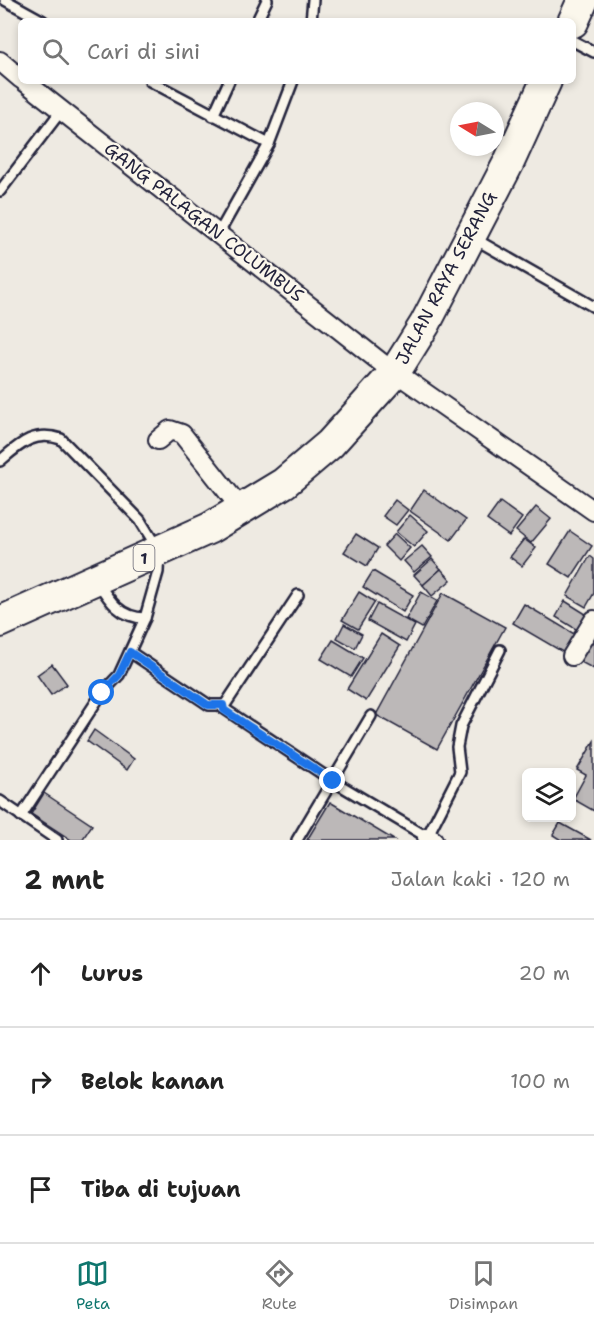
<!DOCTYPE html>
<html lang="id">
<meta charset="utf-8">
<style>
:root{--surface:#fff;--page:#f2f2f2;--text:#222;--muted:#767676;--line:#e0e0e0;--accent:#0f766e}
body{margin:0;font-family:"Shantell Sans",sans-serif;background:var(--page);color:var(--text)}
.controls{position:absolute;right:18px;bottom:18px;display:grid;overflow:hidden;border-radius:9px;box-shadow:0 3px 9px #0003}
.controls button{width:54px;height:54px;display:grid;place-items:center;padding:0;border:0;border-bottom:2px solid var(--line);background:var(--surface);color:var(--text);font:30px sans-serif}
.compass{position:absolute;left:450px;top:102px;width:54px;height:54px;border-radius:50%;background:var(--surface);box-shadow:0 3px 9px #0003;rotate:280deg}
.stop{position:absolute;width:18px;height:18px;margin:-14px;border:4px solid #1a73e8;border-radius:50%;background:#fff}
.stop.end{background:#1a73e8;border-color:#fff;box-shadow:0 2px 6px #0008}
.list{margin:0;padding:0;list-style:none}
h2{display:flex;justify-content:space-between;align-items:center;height:78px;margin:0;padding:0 24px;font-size:26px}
h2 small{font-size:20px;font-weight:400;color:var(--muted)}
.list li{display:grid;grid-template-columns:39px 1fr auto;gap:18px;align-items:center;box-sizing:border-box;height:108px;padding:0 24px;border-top:2px solid var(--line)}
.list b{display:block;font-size:22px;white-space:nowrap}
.list em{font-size:20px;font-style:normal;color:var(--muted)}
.icon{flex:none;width:33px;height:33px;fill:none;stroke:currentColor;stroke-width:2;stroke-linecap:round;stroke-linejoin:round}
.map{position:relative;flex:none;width:594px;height:840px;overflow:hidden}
.search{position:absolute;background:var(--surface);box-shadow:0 3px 9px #0003;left:18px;right:18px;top:18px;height:66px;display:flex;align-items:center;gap:15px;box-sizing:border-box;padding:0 21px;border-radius:9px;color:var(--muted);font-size:22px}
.sheet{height:402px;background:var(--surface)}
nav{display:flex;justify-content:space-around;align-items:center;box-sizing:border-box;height:84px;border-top:2px solid var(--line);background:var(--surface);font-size:16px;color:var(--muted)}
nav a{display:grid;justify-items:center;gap:3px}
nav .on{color:var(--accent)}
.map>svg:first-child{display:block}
</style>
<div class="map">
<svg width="594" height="840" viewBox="0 0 594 840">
<rect width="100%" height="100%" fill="#eeeae2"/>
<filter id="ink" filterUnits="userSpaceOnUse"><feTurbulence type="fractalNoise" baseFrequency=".0167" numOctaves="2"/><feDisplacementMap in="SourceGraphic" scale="12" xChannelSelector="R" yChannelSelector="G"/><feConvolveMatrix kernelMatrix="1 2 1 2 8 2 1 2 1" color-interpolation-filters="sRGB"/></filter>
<g filter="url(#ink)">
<!-- building -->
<g fill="#bcb8b8" stroke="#22223b" stroke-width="1.5">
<polygon points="424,490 466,520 451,540 410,511"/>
<polygon points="395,500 408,510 396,525 383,516"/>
<polygon points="500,502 522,518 509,536 487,520"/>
<polygon points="536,507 551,519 531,543 516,531"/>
<polygon points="410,515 428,531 414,547 396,532"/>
<polygon points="570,531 592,546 571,578 549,564"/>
<polygon points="356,534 378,548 367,566 344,552"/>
<polygon points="395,534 410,548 399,561 384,546"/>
<polygon points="524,539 536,548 522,566 510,557"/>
<polygon points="422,546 432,557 414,572 404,561"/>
<polygon points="590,556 594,559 594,593 586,607 567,596"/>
<polygon points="432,559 441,569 423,585 414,575"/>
<polygon points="441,569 451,580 432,596 423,585"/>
<polygon points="373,571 413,595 403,612 363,587"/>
<polygon points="359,592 375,602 358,629 342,620"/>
<polygon points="421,592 437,601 422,628 406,619"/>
<polygon points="443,593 505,627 437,749 376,715"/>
<polygon points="565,601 589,616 579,631 556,617"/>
<polygon points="377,604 415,625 406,642 368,621"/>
<polygon points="524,604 576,635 566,654 513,623"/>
<polygon points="344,624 362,634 355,648 337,638"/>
<polygon points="594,625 594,669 575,659"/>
<polygon points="381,634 400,646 366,701 347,689"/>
<polygon points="333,640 363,658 351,677 321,659"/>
<polygon points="52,664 67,684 51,695 37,675"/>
<polygon points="94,730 134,759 127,770 87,741"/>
<polygon points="594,741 594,811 573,799 586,775 577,770"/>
<polygon points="44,793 92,825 82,840 71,840 31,814"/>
<polygon points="330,802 394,840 307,840"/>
<polygon points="560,823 591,840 561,840 553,835"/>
</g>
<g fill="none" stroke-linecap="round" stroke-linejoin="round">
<!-- service casing -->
<g stroke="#22223b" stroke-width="14">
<g id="service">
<polyline points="5,0 43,21"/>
<polyline points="257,21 267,0"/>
<polyline points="311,21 313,0"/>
<polyline points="573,41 594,52"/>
<polyline points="150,81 269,144"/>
<polyline points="213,116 229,81"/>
<polyline points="0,191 61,111"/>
<polyline points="219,233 269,144 293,81"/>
<polyline points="475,239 594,307"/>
<path d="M 0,461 C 20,444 34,430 61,439 L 140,520 L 159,551 L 158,572 L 145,618 L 119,675 L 102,693 L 21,816"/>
<path d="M 97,581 C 109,600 120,618 145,618"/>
<polyline points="298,595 223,708 333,781 427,837 460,772 457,747 461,726 500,650"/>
<polyline points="130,652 209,705 223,705"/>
<polyline points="0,801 57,840"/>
<polyline points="297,840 371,716"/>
</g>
</g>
<!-- minor casing -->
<g stroke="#22223b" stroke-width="22">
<g id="minor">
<polyline points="0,61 21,79"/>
<polyline points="24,81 383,364"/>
<polyline points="395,372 594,511"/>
<polyline points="158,440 170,430 182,434 242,510"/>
<polyline points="572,656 594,620"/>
<polyline points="427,837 433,840"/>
</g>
</g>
<!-- trunk casing -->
<g stroke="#22223b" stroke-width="34">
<g id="trunk">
<polyline points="573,22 583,0"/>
<polyline points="0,622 210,528 284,483 330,444 395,372 425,324 509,162 546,81"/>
</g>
</g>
<!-- service -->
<use href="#service" stroke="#fbf7ec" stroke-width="9"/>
<!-- minor -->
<use href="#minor" stroke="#fbf7ec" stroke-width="18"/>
<!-- trunk -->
<use href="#trunk" stroke="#fbf7ec" stroke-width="30"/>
</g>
</g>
<g fill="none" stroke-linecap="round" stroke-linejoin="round" filter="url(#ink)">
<!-- route -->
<polyline stroke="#1a73e8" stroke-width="8" points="102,693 119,675 130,652 208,705 223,705 224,710 333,781"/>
</g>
<g text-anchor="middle" stroke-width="4.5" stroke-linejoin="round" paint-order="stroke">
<!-- shield labels -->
<rect fill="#fbf7ec" stroke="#636270" stroke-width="1.5" x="133.5" y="545" width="21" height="26" rx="4.5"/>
<g font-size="16" font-weight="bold" fill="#22223b">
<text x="144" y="564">1</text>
</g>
<!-- street labels -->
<g font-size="18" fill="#22223b" stroke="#fbf7ec">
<text transform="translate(204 222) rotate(38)" y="6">GANG PALAGAN COLUMBUS</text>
<text transform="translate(446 278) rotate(-62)" y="6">JALAN RAYA SERANG</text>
</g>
</g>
</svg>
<div class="controls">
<button><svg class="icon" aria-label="layers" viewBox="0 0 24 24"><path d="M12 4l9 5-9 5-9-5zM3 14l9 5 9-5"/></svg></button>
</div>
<svg class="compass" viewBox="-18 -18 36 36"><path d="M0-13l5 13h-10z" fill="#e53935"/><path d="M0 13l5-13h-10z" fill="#767676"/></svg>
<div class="stop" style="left:102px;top:693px"></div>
<div class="stop end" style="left:333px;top:781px"></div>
<div class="search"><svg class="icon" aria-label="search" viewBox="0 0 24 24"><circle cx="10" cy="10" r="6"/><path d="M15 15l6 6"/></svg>Cari di sini</div>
</div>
<section class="sheet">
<h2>2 mnt<small>Jalan kaki · 120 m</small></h2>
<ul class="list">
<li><svg class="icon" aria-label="ahead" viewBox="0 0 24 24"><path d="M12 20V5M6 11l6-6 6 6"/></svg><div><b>Lurus</b></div><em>20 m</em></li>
<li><svg class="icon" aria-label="right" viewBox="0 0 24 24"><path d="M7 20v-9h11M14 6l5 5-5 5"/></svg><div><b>Belok kanan</b></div><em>100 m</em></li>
<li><svg class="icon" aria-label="arrive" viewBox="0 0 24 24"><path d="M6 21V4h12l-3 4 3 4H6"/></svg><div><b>Tiba di tujuan</b></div></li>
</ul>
</section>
<nav>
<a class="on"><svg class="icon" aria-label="map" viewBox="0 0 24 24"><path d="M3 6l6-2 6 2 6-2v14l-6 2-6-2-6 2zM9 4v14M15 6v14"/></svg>Peta</a>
<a><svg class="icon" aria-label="directions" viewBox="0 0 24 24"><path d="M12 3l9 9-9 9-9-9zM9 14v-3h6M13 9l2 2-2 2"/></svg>Rute</a>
<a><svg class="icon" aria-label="saved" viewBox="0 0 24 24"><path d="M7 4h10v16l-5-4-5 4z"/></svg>Disimpan</a>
</nav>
